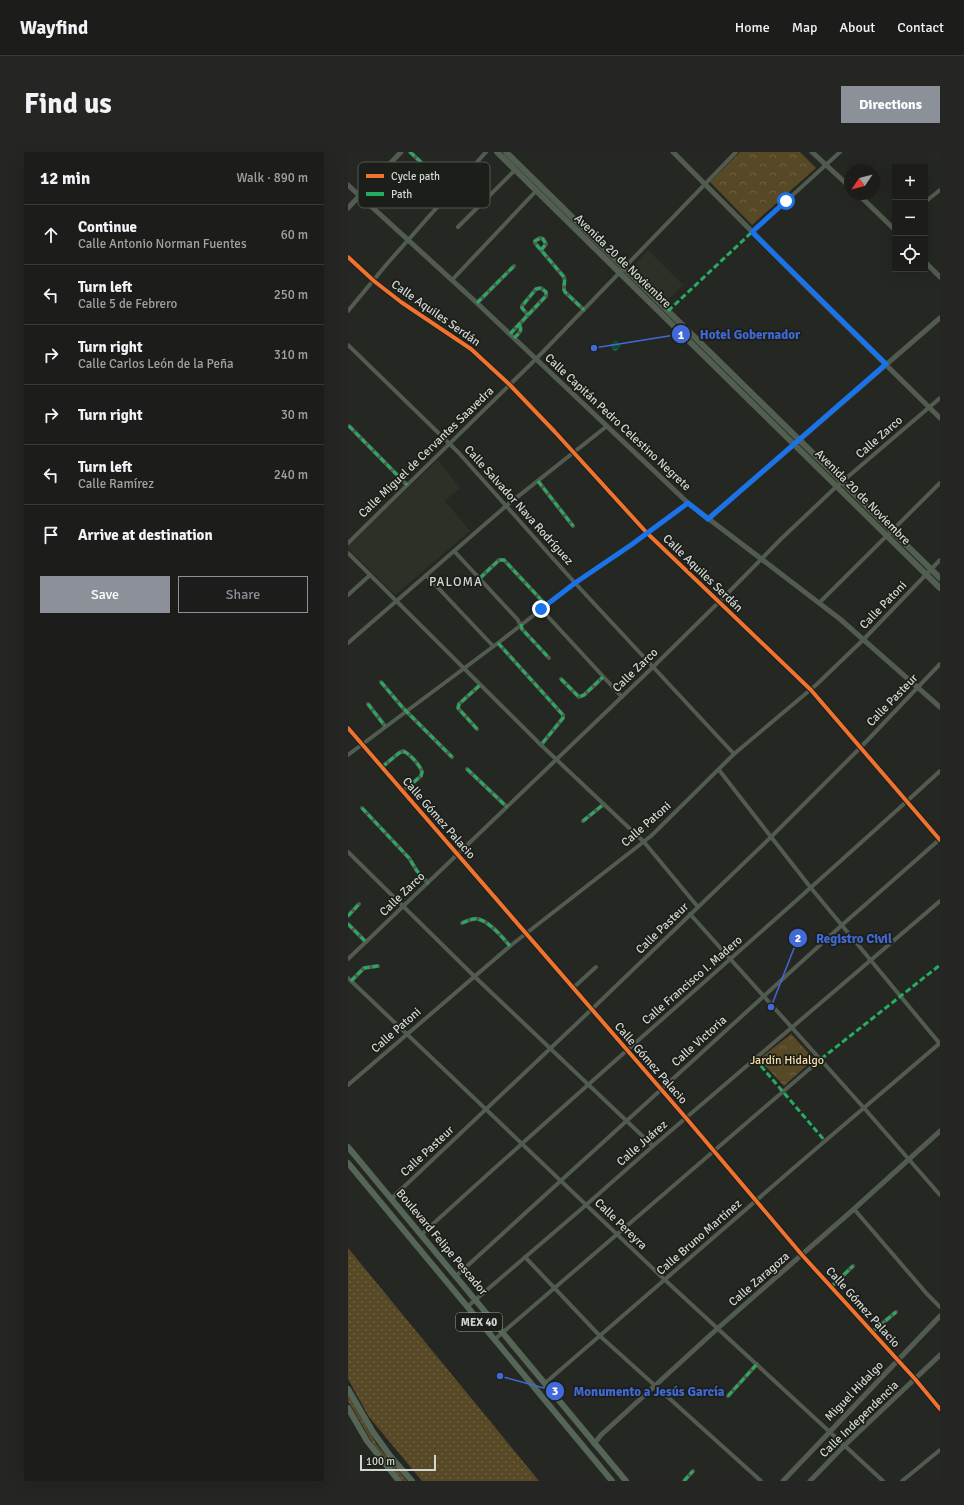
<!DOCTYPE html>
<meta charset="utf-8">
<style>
:root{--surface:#1c1d1a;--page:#252623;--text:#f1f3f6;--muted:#a0a2a2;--line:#3a3b39;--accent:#8c9099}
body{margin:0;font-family:Signika,sans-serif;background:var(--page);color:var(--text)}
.controls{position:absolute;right:12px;top:12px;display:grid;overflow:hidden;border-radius:0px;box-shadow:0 4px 16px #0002}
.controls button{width:36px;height:36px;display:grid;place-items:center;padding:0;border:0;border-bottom:1px solid var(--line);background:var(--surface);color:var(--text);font:20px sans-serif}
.compass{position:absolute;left:496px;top:12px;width:36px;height:36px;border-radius:50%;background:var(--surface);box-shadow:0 4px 16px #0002;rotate:235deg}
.scale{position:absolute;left:12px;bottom:10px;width:76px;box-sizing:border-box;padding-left:4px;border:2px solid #d3d5d1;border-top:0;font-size:11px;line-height:14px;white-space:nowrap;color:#d3d5d1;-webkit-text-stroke:3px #1c1e19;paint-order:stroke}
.stop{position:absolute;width:12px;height:12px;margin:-9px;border:3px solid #1a73e8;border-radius:50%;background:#fff}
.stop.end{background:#1a73e8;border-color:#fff;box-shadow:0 1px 4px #0008}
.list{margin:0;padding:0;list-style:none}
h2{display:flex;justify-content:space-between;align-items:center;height:52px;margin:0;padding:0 16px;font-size:17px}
h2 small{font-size:13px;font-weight:400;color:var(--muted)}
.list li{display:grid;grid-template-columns:26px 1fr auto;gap:12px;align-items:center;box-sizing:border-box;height:60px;padding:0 16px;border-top:1px solid var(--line)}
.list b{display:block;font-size:15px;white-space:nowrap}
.list p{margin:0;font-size:13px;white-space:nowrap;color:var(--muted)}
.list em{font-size:13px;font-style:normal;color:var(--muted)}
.actions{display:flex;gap:8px;padding:12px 16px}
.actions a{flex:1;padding:9px 0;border:1px solid var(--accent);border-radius:0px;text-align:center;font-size:14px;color:var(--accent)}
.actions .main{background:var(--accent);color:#fff}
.icon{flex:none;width:22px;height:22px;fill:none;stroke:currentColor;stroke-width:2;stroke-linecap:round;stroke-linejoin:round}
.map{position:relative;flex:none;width:592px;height:1329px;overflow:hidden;border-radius:0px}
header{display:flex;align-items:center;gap:24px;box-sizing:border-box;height:56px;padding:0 20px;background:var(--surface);border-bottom:1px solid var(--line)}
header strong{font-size:19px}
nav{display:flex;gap:22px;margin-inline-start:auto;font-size:14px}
.intro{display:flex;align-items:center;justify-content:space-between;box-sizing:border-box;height:96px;padding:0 24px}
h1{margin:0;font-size:28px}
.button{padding:10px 18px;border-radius:0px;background:var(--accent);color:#fff;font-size:14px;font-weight:700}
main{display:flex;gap:24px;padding:0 24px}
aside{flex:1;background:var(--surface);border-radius:0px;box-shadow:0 4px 16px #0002}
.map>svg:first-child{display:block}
</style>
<header>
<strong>Wayfind</strong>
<nav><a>Home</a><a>Map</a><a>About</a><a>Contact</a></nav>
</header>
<div class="intro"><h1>Find us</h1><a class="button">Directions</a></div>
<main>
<aside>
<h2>12 min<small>Walk · 890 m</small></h2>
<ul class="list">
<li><svg class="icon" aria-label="ahead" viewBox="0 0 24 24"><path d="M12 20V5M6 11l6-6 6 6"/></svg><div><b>Continue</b><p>Calle Antonio Norman Fuentes</p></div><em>60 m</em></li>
<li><svg class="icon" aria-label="left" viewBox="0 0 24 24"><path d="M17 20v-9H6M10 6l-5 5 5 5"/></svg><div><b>Turn left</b><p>Calle 5 de Febrero</p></div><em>250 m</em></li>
<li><svg class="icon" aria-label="right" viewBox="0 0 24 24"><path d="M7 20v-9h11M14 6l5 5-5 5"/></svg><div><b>Turn right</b><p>Calle Carlos León de la Peña</p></div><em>310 m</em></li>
<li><svg class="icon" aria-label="right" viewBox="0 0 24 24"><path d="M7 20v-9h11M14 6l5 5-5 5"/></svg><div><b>Turn right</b></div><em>30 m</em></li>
<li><svg class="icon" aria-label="left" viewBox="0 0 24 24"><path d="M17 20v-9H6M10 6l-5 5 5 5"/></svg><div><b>Turn left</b><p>Calle Ramírez</p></div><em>240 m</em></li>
<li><svg class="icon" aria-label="arrive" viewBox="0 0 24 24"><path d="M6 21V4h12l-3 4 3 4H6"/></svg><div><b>Arrive at destination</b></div></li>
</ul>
<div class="actions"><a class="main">Save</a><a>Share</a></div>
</aside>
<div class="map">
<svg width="592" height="1329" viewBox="0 0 592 1329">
<defs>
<pattern id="grass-dots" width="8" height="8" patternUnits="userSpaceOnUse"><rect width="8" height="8" fill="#574826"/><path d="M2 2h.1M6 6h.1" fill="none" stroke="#6e6244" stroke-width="1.8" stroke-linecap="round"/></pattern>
<pattern id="park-crowns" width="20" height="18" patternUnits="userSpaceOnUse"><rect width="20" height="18" fill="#574826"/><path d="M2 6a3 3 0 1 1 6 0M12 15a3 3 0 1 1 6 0" fill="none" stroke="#6e6244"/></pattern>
<pattern id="water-rules" width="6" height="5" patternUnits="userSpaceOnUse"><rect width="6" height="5" fill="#0d4d35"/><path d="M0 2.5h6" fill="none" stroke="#2f6651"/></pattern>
</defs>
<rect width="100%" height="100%" fill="#252723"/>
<!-- built -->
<g fill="#2c3026">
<polygon points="300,98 335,133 317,151 283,116"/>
<polygon points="90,308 112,336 97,349 122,379 47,443 0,396 0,393"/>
</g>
<!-- grass -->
<g fill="url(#grass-dots)">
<polygon points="0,1096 191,1329 74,1329 21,1265 0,1227"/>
<polygon points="0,1243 29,1293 59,1329 55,1329 27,1295 0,1249"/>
</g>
<!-- park -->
<g fill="url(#park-crowns)">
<polygon points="392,0 452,0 468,16 404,73 362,30"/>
<polygon points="443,882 466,907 436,934 411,907"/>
</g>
<!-- water -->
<polygon fill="url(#water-rules)" points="268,188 273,194 267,200 262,194"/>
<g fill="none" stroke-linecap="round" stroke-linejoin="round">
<!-- minor -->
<g stroke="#515b4f" stroke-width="4">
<polyline points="62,0 87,23"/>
<polyline points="577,50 592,38"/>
<polyline points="110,75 167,18"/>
<polyline points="404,80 492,0"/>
<path d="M 193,98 L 198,92 L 195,87 L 192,86 L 187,89 L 187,91 L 216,125 C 218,131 214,135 217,140 L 236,158"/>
<polyline points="104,128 188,39"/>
<polyline points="129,151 166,114"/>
<polyline points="0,159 38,113 138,0"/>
<polyline points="162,182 198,144 198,140 193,136 188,137 174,154 174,156 180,163"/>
<path d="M 166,186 C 171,181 175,179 171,172"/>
<polyline points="0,193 110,300 227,431 386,602"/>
<polyline points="1,274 59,333"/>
<polyline points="190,329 225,374"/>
<polyline points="0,391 188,207 388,0"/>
<polyline points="106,399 170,468 174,477 201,506"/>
<polyline points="0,401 193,593 296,690 350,755"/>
<polyline points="78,423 145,494"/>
<polyline points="132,426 151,408 156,408 198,453"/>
<polyline points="0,443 22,423"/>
<polyline points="471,451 592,331"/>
<polyline points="193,457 274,545"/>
<polyline points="0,491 158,354 259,274"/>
<polyline points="150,491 215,563 215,566 193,593"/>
<polyline points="213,527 231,545 236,543 255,525"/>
<polyline points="33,530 55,556 104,605"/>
<polyline points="20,552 37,574"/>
<polyline points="129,577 110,556 111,552 132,533"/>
<polyline points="0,603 150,491 227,431 283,393 340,351"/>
<path d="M 34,615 L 51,601 L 55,599 C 62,602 72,613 74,620 L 73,624 L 55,639"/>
<polyline points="119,617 159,655"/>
<polyline points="371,618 463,736 592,892"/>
<polyline points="14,656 61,706 69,719 80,731"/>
<polyline points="235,669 256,652"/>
<polyline points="0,700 126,824 305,994"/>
<polyline points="342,762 516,956 592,1043"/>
<polyline points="0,764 11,752"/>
<path d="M 114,771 C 119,769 125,766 130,767 C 142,770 154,785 162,794"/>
<polyline points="0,772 18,790"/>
<polyline points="0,807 305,515 371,450 433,387 489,334 592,246"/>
<polyline points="0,826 317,1128 535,1329"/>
<polyline points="3,829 16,816 30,814"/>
<polyline points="225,836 248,815"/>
<polyline points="0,933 162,794 303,684 386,602 468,533 516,487 592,408"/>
<polyline points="43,1047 243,858 423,685 513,595 592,512"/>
<polyline points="506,1057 579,1142 592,1155"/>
<path d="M 73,1083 C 244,926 421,776 592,619"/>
<polyline points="177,1105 252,1184 413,1329"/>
<polyline points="107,1125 494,773 592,687"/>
<polyline points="483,1135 505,1114"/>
<polyline points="119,1155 238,1053 305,994 592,749"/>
<polyline points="524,1180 548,1160"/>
<polyline points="146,1188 473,907"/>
<polyline points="196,1232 477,989 592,891"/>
<polyline points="380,1244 409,1212"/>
<polyline points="336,1329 345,1319"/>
<polyline points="554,1329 592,1298"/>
</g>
<!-- tertiary -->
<g stroke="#515b4f" stroke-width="5">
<polyline points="325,0 464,140 592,266"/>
<polyline points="464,0 502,35"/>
<polyline points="0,33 129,151 340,351 492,467 592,555"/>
<polyline points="510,42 547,78"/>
<polyline points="0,56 53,0"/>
<polyline points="0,105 26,129 53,150 123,197 162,233 207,280 299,381 463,538 592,688"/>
<polyline points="577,110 592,125"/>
<polyline points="360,367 592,166"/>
<polyline points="0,576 338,966 454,1103 567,1227 592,1257"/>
<polyline points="246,1292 253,1283 370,1176 506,1057 592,979"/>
<polyline points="435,1329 592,1164"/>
<polyline points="462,1329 497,1293 592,1203"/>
</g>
<!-- secondary -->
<g stroke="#515e50" stroke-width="6">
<polyline points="149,0 592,436"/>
<polyline points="158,0 592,426"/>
</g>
<!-- primary -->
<g stroke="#566656" stroke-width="6">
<polyline points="0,995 278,1329"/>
<polyline points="0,1011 264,1329"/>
<polyline points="0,1237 25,1280 43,1305 64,1329"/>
<polyline points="0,1256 19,1289 51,1329"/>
</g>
<!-- quiet -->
<g stroke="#26ab63" stroke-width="3" stroke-dasharray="6 3" stroke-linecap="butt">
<polyline points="62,0 87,23"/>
<path d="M 193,98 L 198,92 L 195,87 L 192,86 L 187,89 L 187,91 L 216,125 C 218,131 214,135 217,140 L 236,158"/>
<polyline points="129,151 166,114"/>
<polyline points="320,159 404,80"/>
<polyline points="162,182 198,144 198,140 193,136 188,137 174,154 174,156 180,163"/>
<path d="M 166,186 C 171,181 175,179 171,172"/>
<polyline points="1,274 59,333"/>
<polyline points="190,329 225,374"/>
<polyline points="132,426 151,408 156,408 198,453"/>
<polyline points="173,472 174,477 201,506"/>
<polyline points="150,491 215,563 215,566 193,593"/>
<polyline points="213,527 231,545 236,543 255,525"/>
<polyline points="33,530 55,556 104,605"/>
<polyline points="20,552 37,574"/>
<polyline points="129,577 110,556 111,552 132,533"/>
<path d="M 34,615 L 51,601 L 55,599 C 62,602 72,613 74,620 L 73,624 L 55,639"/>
<polyline points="119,617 159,655"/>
<polyline points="14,656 61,706 69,719 80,731"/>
<polyline points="235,669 256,652"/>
<polyline points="0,764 11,752"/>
<path d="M 114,771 C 119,769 125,766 130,767 C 142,770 154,785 162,794"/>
<polyline points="0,772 18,790"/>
<polyline points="3,829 16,816 30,814"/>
<polyline points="407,907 477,989"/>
<polyline points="473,907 592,813"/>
<polyline points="483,1135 505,1114"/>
<polyline points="524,1180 548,1160"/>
<polyline points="380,1244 409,1212"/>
<polyline points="336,1329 345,1319"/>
</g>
<!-- cycleway casing -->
<g stroke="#1c1e19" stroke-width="6">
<g id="cycleway">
<polyline points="0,105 26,129 53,150 123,197 162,233 207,280 299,381 463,538 592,688"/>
<polyline points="0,576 338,966 454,1103 567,1227 592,1257"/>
</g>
</g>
<!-- cycleway -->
<use href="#cycleway" stroke="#ef722f" stroke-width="4"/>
</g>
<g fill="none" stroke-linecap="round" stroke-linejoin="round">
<!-- route -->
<polyline stroke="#1a73e8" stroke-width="5" points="193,457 227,431 283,393 340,351 360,367 538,212 404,80 438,49"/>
</g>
<g text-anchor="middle" stroke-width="3.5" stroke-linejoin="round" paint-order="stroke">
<!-- shield labels -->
<rect fill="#1c1e19" stroke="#9c9e9a" stroke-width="1" x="108" y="1161" width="46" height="18" rx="3"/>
<g font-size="11" font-weight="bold" fill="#d3d5d1">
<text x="131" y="1174">MEX 40</text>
</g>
<!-- street labels -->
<g font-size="12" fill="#d3d5d1" stroke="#1c1e19">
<text transform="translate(275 109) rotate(44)" y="4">Avenida 20 de Noviembre</text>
<text transform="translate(88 161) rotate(35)" y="4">Calle Aquiles Serdán</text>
<text transform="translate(270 270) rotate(43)" y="4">Calle Capitán Pedro Celestino Negrete</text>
<text transform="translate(531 285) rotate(-41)" y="4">Calle Zarco</text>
<text transform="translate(78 300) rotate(-44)" y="4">Calle Miguel de Cervantes Saavedra</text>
<text transform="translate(515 345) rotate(45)" y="4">Avenida 20 de Noviembre</text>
<text transform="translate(171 353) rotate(48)" y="4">Calle Salvador Nava Rodríguez</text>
<text transform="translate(355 421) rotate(44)" y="4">Calle Aquiles Serdán</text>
<text transform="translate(535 453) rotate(-46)" y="4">Calle Patoni</text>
<text transform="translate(287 518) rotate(-44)" y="4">Calle Zarco</text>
<text transform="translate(544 548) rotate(-46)" y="4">Calle Pasteur</text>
<text transform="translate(91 666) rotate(49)" y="4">Calle Gómez Palacio</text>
<text transform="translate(298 672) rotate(-41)" y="4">Calle Patoni</text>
<text transform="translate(54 742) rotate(-44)" y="4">Calle Zarco</text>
<text transform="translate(314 776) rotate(-44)" y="4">Calle Pasteur</text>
<text transform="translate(344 828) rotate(-41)" y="4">Calle Francisco I. Madero</text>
<text transform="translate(48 878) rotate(-41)" y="4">Calle Patoni</text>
<text transform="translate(351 889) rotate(-42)" y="4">Calle Victoria</text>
<text transform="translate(303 911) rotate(49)" y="4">Calle Gómez Palacio</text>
<text transform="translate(294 991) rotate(-41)" y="4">Calle Juárez</text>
<text transform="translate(79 999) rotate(-43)" y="4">Calle Pasteur</text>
<text transform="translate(273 1072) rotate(44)" y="4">Calle Pereyra</text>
<text transform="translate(351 1085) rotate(-41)" y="4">Calle Bruno Martínez</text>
<text transform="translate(94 1090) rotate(50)" y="4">Boulevard Felipe Pescador</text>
<text transform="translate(411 1127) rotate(-41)" y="4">Calle Zaragoza</text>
<text transform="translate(515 1155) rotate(48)" y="4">Calle Gómez Palacio</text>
<text transform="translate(506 1239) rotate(-46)" y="4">Miguel Hidalgo</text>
<text transform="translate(511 1267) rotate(-44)" y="4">Calle Independencia</text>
</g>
<!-- park labels -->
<g font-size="12" fill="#f8dea6" stroke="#1c1e19">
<text x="439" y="912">Jardín Hidalgo</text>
</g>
<!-- neighbourhood labels -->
<g font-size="13" letter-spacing="1" fill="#d3d5d1" stroke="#1c1e19">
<text x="108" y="434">PALOMA</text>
</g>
</g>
<!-- legend -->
<rect x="10" y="10" width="132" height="46" rx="6" fill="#1c1e19" stroke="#535550" stroke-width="1"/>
<rect x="18" y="22" width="18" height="4" fill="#ef722f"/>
<rect x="18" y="40" width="18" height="4" fill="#26ab63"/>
<g font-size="11" fill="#d3d5d1">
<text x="43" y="28">Cycle path</text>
<text x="43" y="46">Path</text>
</g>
<!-- callouts -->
<path fill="none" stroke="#4169d7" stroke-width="1.5" d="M246 196L333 182M423 855L450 786M152 1224L207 1239"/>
<g fill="#4169d7" stroke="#1c1e19" stroke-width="1.5">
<circle cx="246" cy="196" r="4"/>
<circle cx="423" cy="855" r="4"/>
<circle cx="152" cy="1224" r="4"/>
<circle cx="333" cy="182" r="10"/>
<circle cx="450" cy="786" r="10"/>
<circle cx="207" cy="1239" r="10"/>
</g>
<g font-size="12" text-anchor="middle" font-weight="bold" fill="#fff">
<text x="333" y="187">1</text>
<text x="450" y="790">2</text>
<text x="207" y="1243">3</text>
</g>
<g font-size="13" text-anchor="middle" font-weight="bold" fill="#4169d7" stroke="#1c1e19" stroke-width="3.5" stroke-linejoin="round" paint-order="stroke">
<text x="402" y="187">Hotel Gobernador</text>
<text x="506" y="791">Registro Civil</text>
<text x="301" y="1244">Monumento a Jesús García</text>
</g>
</svg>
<div class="controls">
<button>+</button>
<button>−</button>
<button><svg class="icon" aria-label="locate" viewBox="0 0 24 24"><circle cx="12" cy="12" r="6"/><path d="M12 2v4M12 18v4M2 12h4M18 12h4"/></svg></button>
</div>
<svg class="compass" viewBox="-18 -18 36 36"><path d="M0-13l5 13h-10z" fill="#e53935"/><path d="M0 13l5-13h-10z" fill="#a0a2a2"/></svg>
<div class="scale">100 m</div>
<div class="stop" style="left:438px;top:49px"></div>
<div class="stop end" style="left:193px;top:457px"></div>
</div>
</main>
